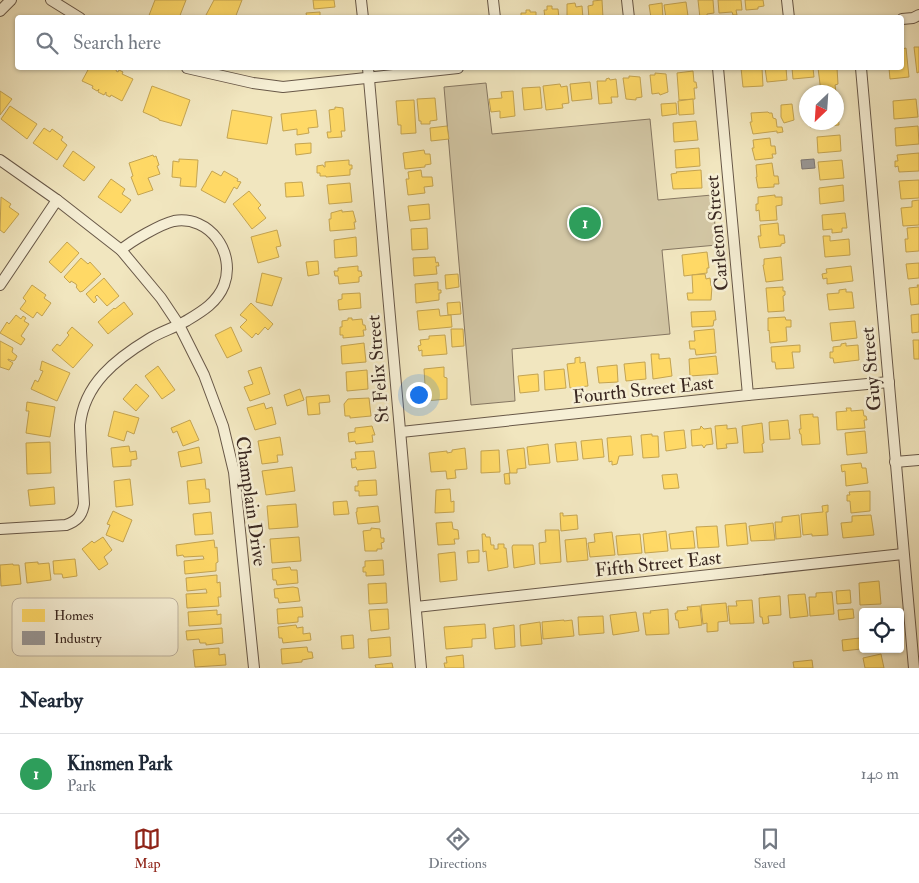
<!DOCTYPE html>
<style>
:root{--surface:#fff;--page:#f2f2f3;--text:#1f2937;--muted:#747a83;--line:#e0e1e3;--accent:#8f2418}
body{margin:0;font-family:"IM FELL Double Pica",serif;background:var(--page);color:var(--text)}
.controls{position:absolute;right:15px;bottom:15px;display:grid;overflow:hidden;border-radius:5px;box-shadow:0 1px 4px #0004}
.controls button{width:45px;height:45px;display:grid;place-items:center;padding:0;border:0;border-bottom:1px solid var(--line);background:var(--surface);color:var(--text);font:25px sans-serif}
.compass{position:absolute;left:799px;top:85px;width:45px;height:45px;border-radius:50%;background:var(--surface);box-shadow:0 1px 4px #0004;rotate:205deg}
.you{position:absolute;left:418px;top:394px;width:18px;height:18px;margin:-12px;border:4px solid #fff;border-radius:50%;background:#1a73e8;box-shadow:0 0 0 8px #1a73e833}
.badge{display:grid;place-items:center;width:32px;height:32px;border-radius:50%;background:var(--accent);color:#fff;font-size:16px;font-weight:700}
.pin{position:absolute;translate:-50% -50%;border:2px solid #fff;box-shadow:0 1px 5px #0006}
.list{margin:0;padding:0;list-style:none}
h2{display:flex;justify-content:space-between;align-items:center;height:65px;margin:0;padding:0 20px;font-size:21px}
h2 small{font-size:16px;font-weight:400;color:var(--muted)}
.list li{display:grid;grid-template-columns:32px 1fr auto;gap:15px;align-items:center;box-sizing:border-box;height:80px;padding:0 20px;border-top:1px solid var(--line)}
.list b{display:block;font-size:19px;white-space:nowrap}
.list p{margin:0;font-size:16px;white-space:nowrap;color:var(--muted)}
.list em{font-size:16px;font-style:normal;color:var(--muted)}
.icon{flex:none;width:28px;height:28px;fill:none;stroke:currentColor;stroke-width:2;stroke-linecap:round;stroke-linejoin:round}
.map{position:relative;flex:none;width:919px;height:668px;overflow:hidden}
.search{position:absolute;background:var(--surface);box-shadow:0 1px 4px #0004;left:15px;right:15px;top:15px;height:55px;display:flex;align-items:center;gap:12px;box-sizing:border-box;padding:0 18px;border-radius:5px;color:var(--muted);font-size:19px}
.sheet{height:145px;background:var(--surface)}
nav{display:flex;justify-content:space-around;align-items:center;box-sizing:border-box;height:70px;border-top:1px solid var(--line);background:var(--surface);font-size:14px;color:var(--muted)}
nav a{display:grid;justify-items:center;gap:2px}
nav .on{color:var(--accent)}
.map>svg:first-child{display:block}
</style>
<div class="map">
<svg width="919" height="668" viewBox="0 0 919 668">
<rect width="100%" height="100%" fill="#f1e6bf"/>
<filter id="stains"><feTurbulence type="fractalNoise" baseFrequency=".004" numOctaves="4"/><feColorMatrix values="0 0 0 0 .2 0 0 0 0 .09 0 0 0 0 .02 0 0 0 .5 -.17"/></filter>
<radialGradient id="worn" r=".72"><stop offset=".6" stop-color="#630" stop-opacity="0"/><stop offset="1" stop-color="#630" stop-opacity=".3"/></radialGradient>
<!-- green -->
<polygon fill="#d2c6a4" stroke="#867762" points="486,83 492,134 650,119 658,200 712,195 717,245 662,250 670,334 512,349 515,401 471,405 444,87"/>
<!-- homes -->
<g fill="#ffd966" stroke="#c4a451">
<polygon points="155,0 186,0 179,18 148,18"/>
<polygon points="214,0 242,0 235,18 208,18 206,15"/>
<polygon points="313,0 334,0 335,7 314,9"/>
<polygon points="602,0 603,18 589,18 588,6 593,5 593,1"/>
<polygon points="698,0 713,0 714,13 707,14 707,18 700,18"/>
<polygon points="718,0 741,0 742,10 736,10 737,15 733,15 732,12 719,13"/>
<polygon points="745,0 763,0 764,6 758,7 758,9 746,10"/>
<polygon points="686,2 688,16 666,18 664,5"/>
<polygon points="575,3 576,7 582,6 583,18 567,18 567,4"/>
<polygon points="662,3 663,18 651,18 649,5"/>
<polygon points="547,6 552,6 552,9 558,9 559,18 545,18 544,10 547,10"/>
<polygon points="526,10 530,10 530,12 536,12 536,18 521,18 521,13 526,13"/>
<polygon points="320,12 320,18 307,18 306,13"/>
<polygon points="914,47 919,47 919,72 917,73"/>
<polygon points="906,48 909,77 890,79 889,68 902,68 902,49"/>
<polygon points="89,68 117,68 116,71 118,72 119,70 123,72 122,74 133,79 122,101 111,95 110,97 106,95 106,92 104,95 98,92 99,89 97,91 92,88 93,86 82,81"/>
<polygon points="741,68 762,68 763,86 743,87"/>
<polygon points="765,68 786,68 787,80 767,82"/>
<polygon points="792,68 813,68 814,77 793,79"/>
<polygon points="818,68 837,68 838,84 835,85 836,92 821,92"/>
<polygon points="693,71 694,82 696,82 697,88 694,88 695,99 679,100 677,73"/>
<polygon points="655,73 666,74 668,92 660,95 659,93 652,94 650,75 655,75"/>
<polygon points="629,76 640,77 642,97 636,98 636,100 626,99 623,78 629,78"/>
<polygon points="609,78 610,80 616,79 618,97 611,97 612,103 599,104 597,81 606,81 606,79"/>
<polygon points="590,82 592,99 572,101 570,84"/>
<polygon points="560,84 561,87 567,86 569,103 562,104 563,108 546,110 543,86"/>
<polygon points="152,86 190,100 181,126 159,120 159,119 143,112"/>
<polygon points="540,87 542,108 524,110 522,88"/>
<polygon points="0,91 12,99 0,115"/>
<polygon points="513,91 515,116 500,118 500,111 491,112 489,99 502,98 501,92"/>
<polygon points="435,98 437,120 430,121 430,124 421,124 421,121 419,121 417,99"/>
<polygon points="693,99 694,114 679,115 678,101"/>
<polygon points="916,99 918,117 894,119 893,101"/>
<polygon points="414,100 416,133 401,134 401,125 398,125 396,101"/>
<polygon points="676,103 677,114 662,116 661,104"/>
<polygon points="792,104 794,120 784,123 781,117 781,105"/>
<polygon points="10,106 37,124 27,139 1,119"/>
<polygon points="335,107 343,108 345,131 341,131 342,137 328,138 327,132 331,132 329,110 335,109"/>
<polygon points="836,108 838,108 839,125 810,127 810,122 836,122"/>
<polygon points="232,110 272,117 267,144 227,138"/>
<polygon points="316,110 318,127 308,128 309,133 297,135 297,129 283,131 281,114"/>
<polygon points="768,112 769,113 772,113 773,118 776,119 777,127 782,127 783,132 777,133 777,131 753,134 750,122 752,122 751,113"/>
<polygon points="696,121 698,140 674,142 673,123"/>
<polygon points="447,126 449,139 431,141 430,128"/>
<polygon points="918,126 919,144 896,146 895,128"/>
<polygon points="44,128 50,132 52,129 63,137 61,140 67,145 57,160 33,143"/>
<polygon points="840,135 841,151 818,153 817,137"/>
<polygon points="770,138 771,146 775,146 776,154 772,154 773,158 755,160 752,148 754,148 753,140"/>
<polygon points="311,143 311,153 296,155 295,144"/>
<polygon points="699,148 700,166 676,168 675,150"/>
<polygon points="424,150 425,154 430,154 431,164 425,165 425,167 405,169 403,153"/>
<polygon points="73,151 95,167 84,181 63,166"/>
<polygon points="919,153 919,171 899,172 898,166 895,167 895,161 898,161 897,155"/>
<polygon points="153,155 154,157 156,156 159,165 157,166 160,174 148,178 153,190 138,195 131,177 133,176 129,163"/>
<polygon points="179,159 198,160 196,187 180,186 181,178 172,177 173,161 179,162"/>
<polygon points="349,160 349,165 352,165 352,169 350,169 350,175 326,177 326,176 320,176 320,173 317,173 317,166 323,165 324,167 325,167 325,162"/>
<polygon points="842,160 844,178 820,180 818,162"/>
<polygon points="772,163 774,176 778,176 779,184 774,184 774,187 758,188 756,177 757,177 756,165"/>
<polygon points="421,170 422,177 432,177 433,186 424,187 425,193 408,195 406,179 409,179 408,172"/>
<polygon points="701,170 702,188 673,189 671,174 677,173 676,172"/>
<polygon points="212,171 221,176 224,171 238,179 237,181 241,182 237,189 234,187 225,203 201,190"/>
<polygon points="111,179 125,189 122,194 131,200 121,213 98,197"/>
<polygon points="919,180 919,198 901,199 899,181"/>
<polygon points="302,182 304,196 286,197 285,183"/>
<polygon points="350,183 352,202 329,204 327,185"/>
<polygon points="843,185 844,201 820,204 819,188"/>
<polygon points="249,191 261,205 258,208 266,218 252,229 233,204"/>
<polygon points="775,195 775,197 782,197 782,205 776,206 777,220 760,221 759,210 756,211 756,204 758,204 758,197"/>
<polygon points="1,197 11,204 9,207 19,214 4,233 0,230"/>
<polygon points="919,200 919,225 903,226 901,208 912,207 912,201"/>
<polygon points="429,204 430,219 410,221 408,206"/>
<polygon points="342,210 342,212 353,211 356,222 354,222 355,229 330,231 329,219 331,219 331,213"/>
<polygon points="845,213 847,228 842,228 842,232 832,233 832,229 823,230 822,215"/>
<polygon points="778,223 779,235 784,235 785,243 781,244 781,246 760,248 758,236 761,236 760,225"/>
<polygon points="919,227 919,251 906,252 905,239 908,239 907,228"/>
<polygon points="427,228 428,249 412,250 411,229"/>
<polygon points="277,230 281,246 276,247 279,257 258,263 251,237"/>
<polygon points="823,236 830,236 830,241 849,239 850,255 825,257"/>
<polygon points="356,237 357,256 335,258 334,240"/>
<polygon points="67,242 79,253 61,273 49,262"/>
<polygon points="707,252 709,268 707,268 707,273 684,276 682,255"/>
<polygon points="435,257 436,263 438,262 439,266 436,266 437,274 414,276 413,258"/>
<polygon points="781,257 783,280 766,282 763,265 764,265 764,259"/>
<polygon points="81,258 88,264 90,262 101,274 83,291 80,292 76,287 77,286 76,284 71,281 70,283 64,277"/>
<polygon points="318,261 319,274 308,276 306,262"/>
<polygon points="919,263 919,278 908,279 906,264"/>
<polygon points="358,266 358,271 361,271 362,276 359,277 359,282 339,284 338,276 335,276 334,271 338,271 338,268"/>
<polygon points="851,266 853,281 827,284 827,278 823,279 822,274 827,273 826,269"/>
<polygon points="262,273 282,278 272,306 256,302"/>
<polygon points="458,274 459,287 446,289 445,275"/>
<polygon points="705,274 706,279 710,278 711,286 712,286 711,300 688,300 687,293 693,293 692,275"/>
<polygon points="104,278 119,296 107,306 97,295 95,297 97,300 94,303 86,294"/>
<polygon points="438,282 438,290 441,290 441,293 439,293 439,300 416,303 415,284"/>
<polygon points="32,285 46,295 44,298 51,303 42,316 37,312 33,318 20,309 26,301 23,298"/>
<polygon points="917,285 919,285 919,304 911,305 909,288 918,287"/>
<polygon points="783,287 783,291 785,291 785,295 783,296 784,311 768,312 766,288"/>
<polygon points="846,289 846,292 852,292 854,308 829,310 827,294 839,293 839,290"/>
<polygon points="360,293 361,308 339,310 338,300 342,299 342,294"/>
<polygon points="124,302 133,314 108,334 98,322 114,308 115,309"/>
<polygon points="460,302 461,314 448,315 447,303"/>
<polygon points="251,303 273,324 268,330 265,327 258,335 256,333 252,338 240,327 247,320 240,315"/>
<polygon points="439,309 440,316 451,315 452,327 419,330 417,311"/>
<polygon points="715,311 716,320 714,320 713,326 692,327 691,312"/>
<polygon points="919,314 919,332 912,333 911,315"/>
<polygon points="16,315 21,319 23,316 26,318 24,321 29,324 21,336 25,339 21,345 0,333 7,322 9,324"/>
<polygon points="785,317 786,320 791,320 791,327 786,327 787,341 770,343 769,330 768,331 768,318"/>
<polygon points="348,318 352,318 352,320 362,319 363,325 365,325 366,330 363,330 364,336 343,338 343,335 340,335 340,327 342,327 342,321 348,320"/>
<polygon points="855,321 857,338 832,341 830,323"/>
<polygon points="72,327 93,345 73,368 52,350 57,344 60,346 69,335 67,333"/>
<polygon points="231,327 242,351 227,358 215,335"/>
<polygon points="451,329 463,329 464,346 452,347"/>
<polygon points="714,329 716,353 696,355 695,349 690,349 689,341 695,341 694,331"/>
<polygon points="445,335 447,354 422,356 422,350 419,351 418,346 421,345 420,340 429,339 429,336"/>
<polygon points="913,340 919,340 919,359 914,359"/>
<polygon points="0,341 13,348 12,352 17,356 15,360 13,361 8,359 8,360 13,363 9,370 0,367"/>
<polygon points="364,343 366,362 342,364 341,346"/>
<polygon points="846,343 846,346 858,345 859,360 834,363 833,358 830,358 830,352 833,352 833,347 841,346 841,344"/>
<polygon points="800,345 800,352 792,352 794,368 776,369 775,362 772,362 771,347"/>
<polygon points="651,354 659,354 659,359 670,358 672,376 653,379"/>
<polygon points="716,356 718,374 690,376 689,359"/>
<polygon points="580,357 580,363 585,362 588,386 570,388 567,364 575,363 575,358"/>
<polygon points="42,361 70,373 57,401 31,389 35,380 38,382 43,371 40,370"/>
<polygon points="645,362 646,379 626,381 624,364"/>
<polygon points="617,365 618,382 599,383 597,367"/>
<polygon points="158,366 175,390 162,399 145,376"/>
<polygon points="261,367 270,394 250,401 244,387 253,384 248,371"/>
<polygon points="444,367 444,377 447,378 447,399 426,401 424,369"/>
<polygon points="564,369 566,388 545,390 544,371"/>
<polygon points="367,370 368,389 347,391 346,372"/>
<polygon points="538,374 539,391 520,393 518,376"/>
<polygon points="136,384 149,396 136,411 123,399"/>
<polygon points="300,389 304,400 287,406 284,395"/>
<polygon points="329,395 330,402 319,403 320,414 308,415 306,397"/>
<polygon points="369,398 371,416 350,418 350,416 345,416 344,404 348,399"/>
<polygon points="27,402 55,407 50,437 26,433 29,411 26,411"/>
<polygon points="264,403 266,409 272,407 276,424 255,430 247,408"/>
<polygon points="846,408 851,408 851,411 863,410 864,416 866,416 867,420 864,420 865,428 837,430 836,412 847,411"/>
<polygon points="114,411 139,418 134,434 127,431 124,441 108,436"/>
<polygon points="813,414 813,417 818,417 820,444 802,445 801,434 800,434 799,429 801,429 800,415"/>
<polygon points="190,420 199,440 183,446 177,431 173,433 171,428"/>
<polygon points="788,420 790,439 770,440 769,422"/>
<polygon points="762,423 764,443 762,444 763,452 744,453 742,426"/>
<polygon points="727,425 727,429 736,428 738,443 726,444 727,448 717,449 715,426"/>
<polygon points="372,426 375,435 372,435 373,442 356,444 355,441 349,442 348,433 355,432 355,428"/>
<polygon points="701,426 704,429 711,428 713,444 706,445 704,448 702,445 692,446 691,430 700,429"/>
<polygon points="684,430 686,448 666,451 664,432"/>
<polygon points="865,431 867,453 847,455 845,433"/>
<polygon points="652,434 652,436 658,436 659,457 643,458 641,435"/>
<polygon points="631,436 633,455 619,456 617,464 612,465 612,461 609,462 607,438"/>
<polygon points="280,437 283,455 277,455 278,462 262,464 258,441"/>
<polygon points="602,439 604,457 583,459 581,441"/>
<polygon points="50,442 51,473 27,474 26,443"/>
<polygon points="576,442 578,460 557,462 555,444"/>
<polygon points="548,444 550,463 529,465 527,447"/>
<polygon points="129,446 130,452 136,451 137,459 131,460 131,466 113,467 111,448"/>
<polygon points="199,447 202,463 181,467 178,452"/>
<polygon points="465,448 467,469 455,470 456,478 447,479 446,471 431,472 429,453 447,451 447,453 452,452 452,450"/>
<polygon points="524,448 526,468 517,469 517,473 509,473 510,484 505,484 504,474 510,473 507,450"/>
<polygon points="499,450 500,472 481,473 481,451"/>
<polygon points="374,451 376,468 357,470 356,467 352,468 351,459 356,459 355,452"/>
<polygon points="861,463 862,468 866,468 868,483 846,486 845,471 842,472 841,465"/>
<polygon points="292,467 295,491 266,495 262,471"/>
<polygon points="677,474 679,488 664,489 662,475"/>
<polygon points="130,479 133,505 116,507 114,481"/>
<polygon points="205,479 206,489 209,489 210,502 189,504 187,481"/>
<polygon points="376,480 377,495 359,496 359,491 355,491 355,486 358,486 358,481"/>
<polygon points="54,487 55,504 30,506 28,490"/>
<polygon points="450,489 451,502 454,501 454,512 435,513 436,490"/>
<polygon points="870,491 870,511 851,513 850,501 847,501 847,495 850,495 849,492"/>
<polygon points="347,501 349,514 334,515 333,502"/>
<polygon points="296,504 298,527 269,529 267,506"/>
<polygon points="828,505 828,512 826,512 828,535 812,536 812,534 803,535 801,514 823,512 822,506"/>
<polygon points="378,506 380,522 358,524 356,512 357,512 357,508"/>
<polygon points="113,511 132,520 123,542 106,535 110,525 107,524"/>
<polygon points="211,512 213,534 195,535 193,514"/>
<polygon points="560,513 563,513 563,516 577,515 578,529 561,531"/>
<polygon points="799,515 801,537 776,539 775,522 782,522 782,517"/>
<polygon points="871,515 874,535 843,538 841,523 852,522 852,516"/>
<polygon points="452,522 453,529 458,530 459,539 454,539 455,544 438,545 436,523"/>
<polygon points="746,523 748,544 727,546 725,525"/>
<polygon points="773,523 775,540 751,541 749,526"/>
<polygon points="717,526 719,547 698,548 696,527"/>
<polygon points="371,528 380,529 381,538 384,538 384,542 381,543 382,549 377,549 377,551 365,551 363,531 371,530"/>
<polygon points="545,530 559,530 561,562 540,564 539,543 546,542"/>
<polygon points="666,531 668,551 645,553 643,534"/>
<polygon points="693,531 695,548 671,549 669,534"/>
<polygon points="612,532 615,555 590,557 588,543 595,542 594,534"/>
<polygon points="482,534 485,534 486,537 490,537 491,545 494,545 494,549 498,549 498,544 504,544 504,548 506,548 508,567 488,571 486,551 483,552"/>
<polygon points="640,534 642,553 618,555 616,536"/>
<polygon points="103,537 112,550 104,557 108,564 99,570 82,549 92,541 94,543"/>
<polygon points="299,537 301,561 272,563 270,539"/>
<polygon points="586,538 588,560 567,562 565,540"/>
<polygon points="214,540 215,548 217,547 218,562 216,563 216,571 185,574 184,561 204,559 203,556 184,557 183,555 177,556 176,545"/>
<polygon points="513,545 533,545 535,564 514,568 512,547"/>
<polygon points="479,550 479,562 468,563 467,551"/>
<polygon points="455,552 457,580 440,582 438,554"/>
<polygon points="75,559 77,576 63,578 62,574 54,574 53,561"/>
<polygon points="383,560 384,575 366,576 366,572 363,572 363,567 365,567 365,561"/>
<polygon points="38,562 38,564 49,563 51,580 27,583 25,563"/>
<polygon points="13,564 13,565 19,565 21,584 1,586 0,565"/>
<polygon points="290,567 291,570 297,570 298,583 277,585 276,580 273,580 272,569"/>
<polygon points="217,575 217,583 220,582 221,597 218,597 219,606 187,608 186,594 207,593 206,589 187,591 186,578"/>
<polygon points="879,581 881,604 860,605 859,583"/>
<polygon points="386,583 387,603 369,604 368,584"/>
<polygon points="293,587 298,588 300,601 279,603 278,598 275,598 274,589"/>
<polygon points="850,590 851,603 837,604 836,591"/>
<polygon points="832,592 834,614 810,616 809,597 816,597 816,593"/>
<polygon points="805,594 808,616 790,618 788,595"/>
<polygon points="780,596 781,615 768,616 769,623 763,624 762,617 760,617 759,598"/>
<polygon points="752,600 754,623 730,624 728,606 737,606 736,601"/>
<polygon points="726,603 728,621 718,622 718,631 707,632 707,623 703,624 701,605"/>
<polygon points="700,606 702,625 679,628 678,620 676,620 675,613 677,613 677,611 688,610 687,607"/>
<polygon points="302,607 303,617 298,617 298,622 278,624 277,609"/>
<polygon points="388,609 389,629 371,631 369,610"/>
<polygon points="668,609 669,634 646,635 643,613 651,613 650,611"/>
<polygon points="853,609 854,618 839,620 838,610"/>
<polygon points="217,610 217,615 221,614 221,624 189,626 188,612"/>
<polygon points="636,612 639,631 613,635 610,615"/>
<polygon points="603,616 604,633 579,635 578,617"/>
<polygon points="564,620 564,621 572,620 574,636 543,639 542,622"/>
<polygon points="540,622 542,644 521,646 520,625"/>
<polygon points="485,624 486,638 472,639 472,647 446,649 444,627"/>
<polygon points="296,625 297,628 303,627 303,634 310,633 311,640 283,643 282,638 279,638 278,627"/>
<polygon points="514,625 515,647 495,649 493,628"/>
<polygon points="222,628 223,643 206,645 206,643 200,643 199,639 187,640 186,631"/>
<polygon points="353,635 354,648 342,649 341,636"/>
<polygon points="390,637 391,656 369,658 368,639"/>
<polygon points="860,638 861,649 843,651 842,640"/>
<polygon points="307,647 308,652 312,652 313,658 302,660 302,662 282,664 281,649"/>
<polygon points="219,648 219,655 225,654 226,665 195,667 193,650"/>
<polygon points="881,654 884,668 865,668 863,658"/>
<polygon points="463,655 464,668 445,668 444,663 447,663 446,657"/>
<polygon points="812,660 813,668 794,668 793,662"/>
<polygon points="392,663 393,668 376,668 375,665"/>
</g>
<!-- industry -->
<polygon fill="#999" stroke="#7c7775" points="814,159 815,168 802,169 801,160"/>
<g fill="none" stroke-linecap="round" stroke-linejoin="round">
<!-- street casing -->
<g stroke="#685848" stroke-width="12">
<g id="street">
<polyline points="51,0 80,18"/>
<polyline points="361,0 363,18"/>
<polyline points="493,0 495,18"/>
<polyline points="627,0 629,18"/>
<polyline points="787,0 789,18"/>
<polyline points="0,11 11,0"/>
<polyline points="902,19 913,18 919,15"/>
<polyline points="187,68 253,83 283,87 458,68"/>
<polyline points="368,68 421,668"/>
<polyline points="718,68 748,395"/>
<polyline points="861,68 914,668"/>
<polyline points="0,160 57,200 121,250 161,298 179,325 204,375 223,426 234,472 254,668"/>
<polyline points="0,285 57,200"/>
<polyline points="401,432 748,395 889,382"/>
<polyline points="895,462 919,460"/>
<path d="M 0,529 L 66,525 C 77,521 82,516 84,504 C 83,487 82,469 81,451 C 81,443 80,433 80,425 C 84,384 116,359 149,339 C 160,332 174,328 186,321 C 201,312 217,303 224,285 C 236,253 210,215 174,221 C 161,224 131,241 121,250"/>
<polyline points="416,607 903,554"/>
</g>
</g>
<!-- street -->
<use href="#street" stroke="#f6efd5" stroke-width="10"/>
</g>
<g text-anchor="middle" stroke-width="5" stroke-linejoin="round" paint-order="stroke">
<!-- street labels -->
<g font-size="19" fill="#3a2821" stroke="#f6efd5">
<text transform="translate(716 233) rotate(-95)" y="7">Carleton Street</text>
<text transform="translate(377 369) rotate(-95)" y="7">St Felix Street</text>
<text transform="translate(870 369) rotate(-95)" y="7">Guy Street</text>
<text transform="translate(643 389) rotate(-6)" y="7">Fourth Street East</text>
<text transform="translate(252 501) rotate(82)" y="7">Champlain Drive</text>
<text transform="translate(658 563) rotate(-6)" y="7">Fifth Street East</text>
</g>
</g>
<!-- legend -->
<rect x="12" y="598" width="166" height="58" rx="8" fill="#f6efd5" stroke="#beb39f" stroke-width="1"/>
<rect x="22" y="609" width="23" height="13" fill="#ffd966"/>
<rect x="22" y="631" width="23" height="14" fill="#999"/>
<g font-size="14" fill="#3a2821">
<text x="54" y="620">Homes</text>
<text x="54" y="643">Industry</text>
</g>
<rect width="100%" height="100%" filter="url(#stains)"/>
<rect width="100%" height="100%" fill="url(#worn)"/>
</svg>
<div class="controls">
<button><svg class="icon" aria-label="locate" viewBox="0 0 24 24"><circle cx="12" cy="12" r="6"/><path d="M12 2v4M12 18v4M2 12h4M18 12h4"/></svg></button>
</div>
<svg class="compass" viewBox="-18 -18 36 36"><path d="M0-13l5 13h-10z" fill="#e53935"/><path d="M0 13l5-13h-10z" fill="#747a83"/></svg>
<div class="you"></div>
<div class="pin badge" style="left:585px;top:223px;background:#2e9e5b">1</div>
<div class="search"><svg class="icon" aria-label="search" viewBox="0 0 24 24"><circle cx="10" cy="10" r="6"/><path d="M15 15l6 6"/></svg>Search here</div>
</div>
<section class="sheet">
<h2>Nearby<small></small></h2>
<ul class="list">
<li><span class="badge" style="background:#2e9e5b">1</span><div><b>Kinsmen Park</b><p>Park</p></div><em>140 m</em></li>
</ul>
</section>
<nav>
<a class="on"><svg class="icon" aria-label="map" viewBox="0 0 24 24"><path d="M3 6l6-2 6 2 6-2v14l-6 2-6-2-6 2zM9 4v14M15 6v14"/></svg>Map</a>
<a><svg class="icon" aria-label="directions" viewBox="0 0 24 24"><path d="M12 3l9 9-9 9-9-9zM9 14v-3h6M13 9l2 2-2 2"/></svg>Directions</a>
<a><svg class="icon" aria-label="saved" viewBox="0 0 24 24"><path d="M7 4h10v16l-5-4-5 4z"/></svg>Saved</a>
</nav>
